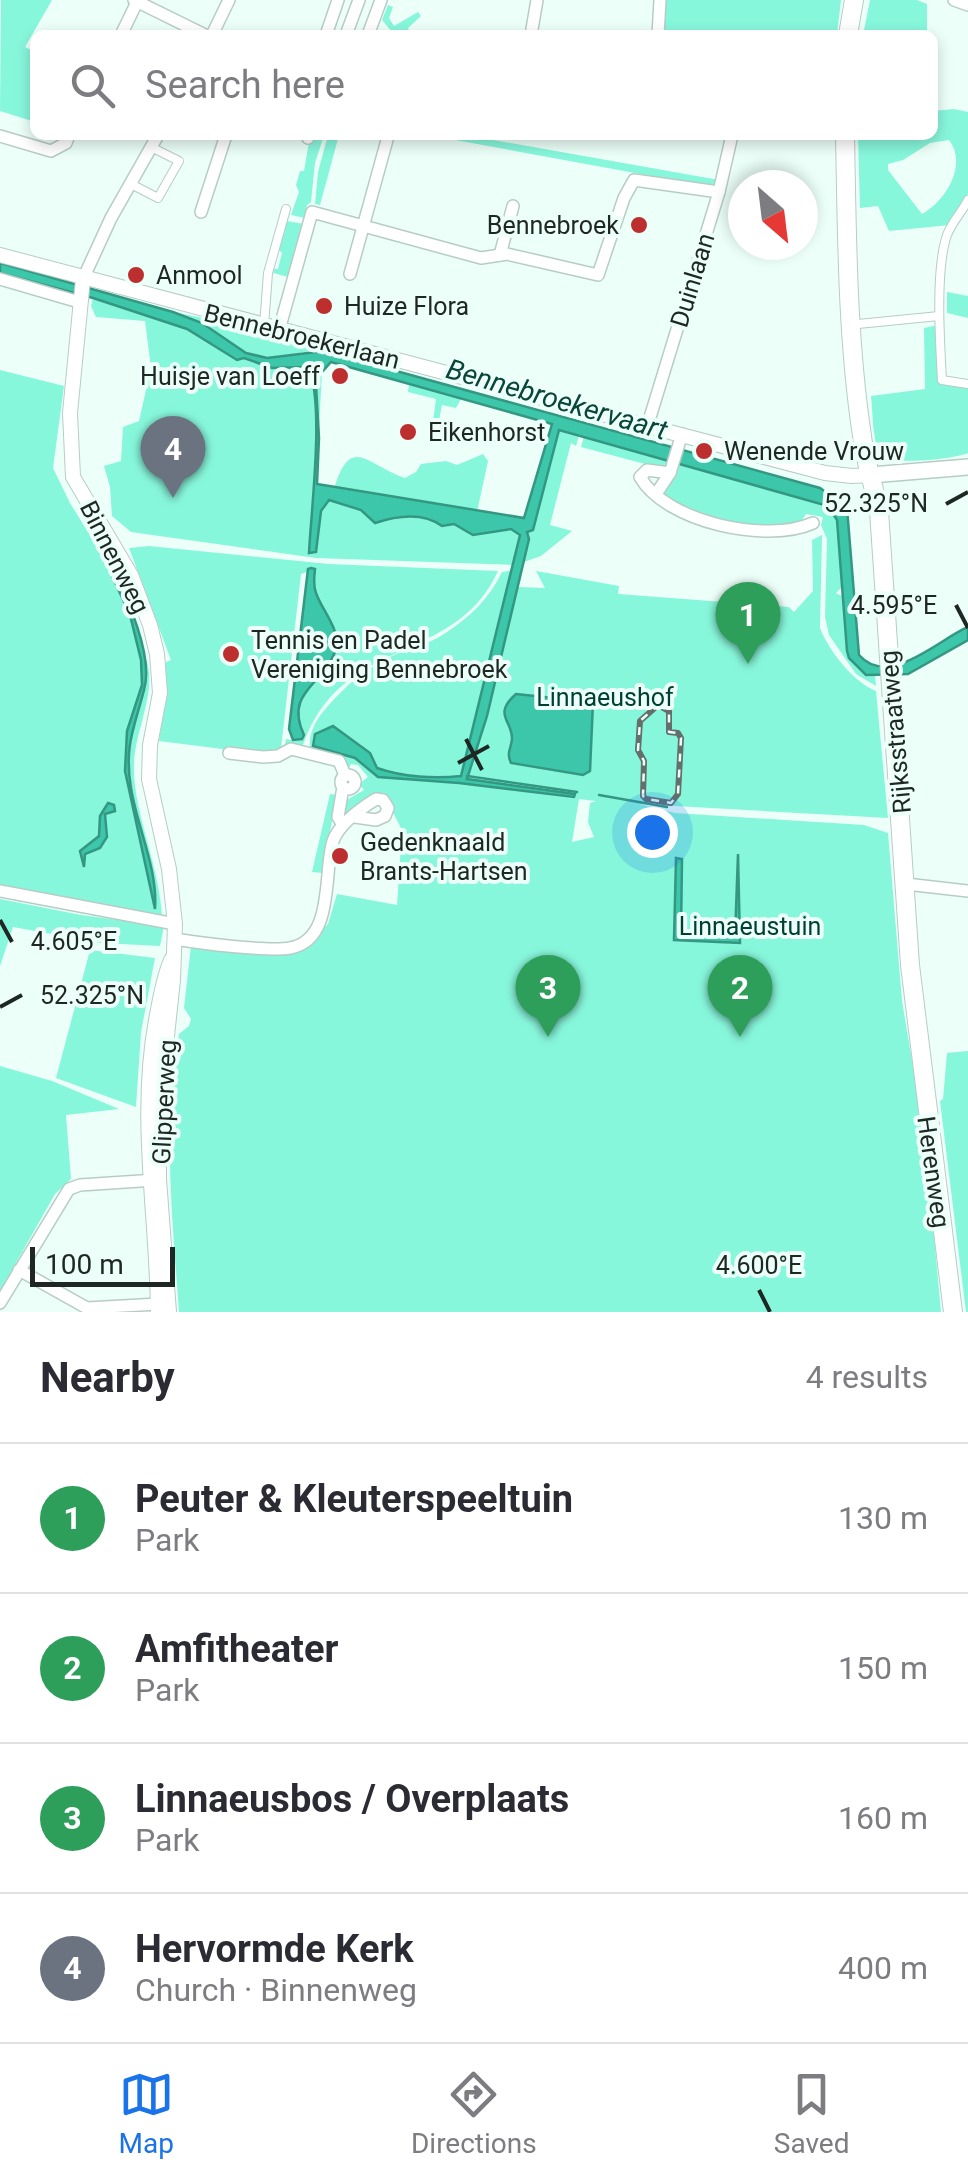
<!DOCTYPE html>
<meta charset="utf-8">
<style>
:root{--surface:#fff;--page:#f2f2f3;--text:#2b2b33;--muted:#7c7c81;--line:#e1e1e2;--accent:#1a73e8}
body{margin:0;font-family:Roboto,sans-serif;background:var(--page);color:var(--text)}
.compass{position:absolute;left:728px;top:170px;width:90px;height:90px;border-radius:50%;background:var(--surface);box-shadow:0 5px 15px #0003;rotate:152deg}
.scale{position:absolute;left:30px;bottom:25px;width:145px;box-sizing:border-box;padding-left:10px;border:5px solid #1f2725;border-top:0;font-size:28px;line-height:35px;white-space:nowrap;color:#1f2725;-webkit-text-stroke:8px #ecfff9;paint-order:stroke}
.you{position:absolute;left:652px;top:832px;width:35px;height:35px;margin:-25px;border:8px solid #fff;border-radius:50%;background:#1a73e8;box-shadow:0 0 0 15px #1a73e833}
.badge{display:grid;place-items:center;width:65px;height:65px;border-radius:50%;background:var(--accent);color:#fff;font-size:32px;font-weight:700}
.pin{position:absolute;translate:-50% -82px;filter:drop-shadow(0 2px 5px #0008)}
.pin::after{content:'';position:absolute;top:52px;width:35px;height:30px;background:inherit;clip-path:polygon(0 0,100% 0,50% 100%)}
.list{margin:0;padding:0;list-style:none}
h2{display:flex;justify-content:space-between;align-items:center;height:130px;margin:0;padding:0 40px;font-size:42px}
h2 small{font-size:32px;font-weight:400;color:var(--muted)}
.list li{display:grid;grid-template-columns:65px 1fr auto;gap:30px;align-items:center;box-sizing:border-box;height:150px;padding:0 40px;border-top:2px solid var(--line)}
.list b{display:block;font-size:38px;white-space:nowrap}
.list p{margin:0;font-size:32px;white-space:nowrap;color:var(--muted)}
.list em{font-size:32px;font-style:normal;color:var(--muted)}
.icon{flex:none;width:55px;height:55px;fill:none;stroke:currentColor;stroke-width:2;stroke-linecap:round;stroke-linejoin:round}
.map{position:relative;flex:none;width:968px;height:1312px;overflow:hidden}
.search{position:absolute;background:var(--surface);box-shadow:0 5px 15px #0003;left:30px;right:30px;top:30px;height:110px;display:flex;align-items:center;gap:25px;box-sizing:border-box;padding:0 35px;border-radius:15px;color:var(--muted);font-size:38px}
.sheet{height:730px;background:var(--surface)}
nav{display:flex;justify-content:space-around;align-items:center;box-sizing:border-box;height:140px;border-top:2px solid var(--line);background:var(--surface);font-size:28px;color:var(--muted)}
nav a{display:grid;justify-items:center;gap:5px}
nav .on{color:var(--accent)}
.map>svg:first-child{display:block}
</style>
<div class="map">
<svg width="968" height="1312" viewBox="0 0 968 1312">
<rect width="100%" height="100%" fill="#ecfff9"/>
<!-- green -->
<g fill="#87f7db" fill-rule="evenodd">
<polygon points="1,0 52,0 25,47 35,52 35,122 0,111"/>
<polygon points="663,0 841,0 837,35 661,35"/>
<polygon points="870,0 917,0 927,4 927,35 863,35"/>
<polygon points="388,5 393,7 389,18 394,26 418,12 421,16 408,28 411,35 393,33 382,20"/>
<path d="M 954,109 L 968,112 L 968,194 L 950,225 L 889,231 L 878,206 L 860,208 L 858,135 L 933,135 L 933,111 ZM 949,140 C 968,164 946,201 922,214 L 888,170 L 888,164 L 903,160 L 930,143 Z"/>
<polygon points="319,135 324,135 315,163 311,202 307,205 305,218 291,215 299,192 296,185 300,171 304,171 309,142"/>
<polygon points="328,135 339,135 320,205 315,204 318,172"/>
<polygon points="428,135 465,135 719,180 717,188"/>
<polygon points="287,221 304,224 289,277 273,273 274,269 278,269 282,253 279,250"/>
<polygon points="947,292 968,296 968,318 947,313"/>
<path d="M 93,298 L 187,329 L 244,358 L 272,368 L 314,365 L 322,372 L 316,484 L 321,511 L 329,500 L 361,510 L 376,523 C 396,516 423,513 442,526 L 454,524 L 473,535 L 511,529 L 532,530 L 558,430 L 579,435 L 576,446 L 571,443 L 550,525 L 572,531 L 541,556 L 515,565 L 316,558 L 131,532 L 112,516 L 110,487 L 104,466 L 121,461 L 123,427 L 139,421 L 151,368 L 145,321 L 96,317 L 91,306 Z"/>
<polygon points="173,312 260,329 330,348 267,358 246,353 202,323"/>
<path d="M 938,325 L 940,381 L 968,387 L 968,453 C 954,459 888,467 880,453 C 872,439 873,412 871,396 L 925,389 L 924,328 Z"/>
<path d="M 0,370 L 64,386 L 53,468 L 70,503 L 104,558 L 136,631 L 143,676 L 136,711 L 145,689 L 142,650 C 162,684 135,727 134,764 C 132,809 160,867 162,917 L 0,893 Z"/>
<polygon points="409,384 461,399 456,408 442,405 439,421 433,422 436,399 408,392"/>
<polygon points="584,436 669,460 666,466 660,468 581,447"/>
<path d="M 483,454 L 488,461 L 477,512 L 334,489 C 351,433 366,465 405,478 L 416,472 L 421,464 L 446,461 L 457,465 Z"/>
<path d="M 679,462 L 828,506 L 837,520 L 843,586 L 836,593 L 844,597 C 846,625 837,669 875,676 L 876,686 L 856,674 L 829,635 L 825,617 L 827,539 L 821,525 L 823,517 L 806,514 L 798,526 C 750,530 701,521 662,493 Z"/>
<path d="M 822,535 L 820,628 C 829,651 853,682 876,691 L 888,818 L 640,804 L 675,813 L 864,825 L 888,833 L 902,1001 L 925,1138 L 941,1312 L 179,1312 C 173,1228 164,1144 175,1059 L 180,1060 L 181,1054 L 176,1053 L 179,1034 L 189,1026 L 191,1019 L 184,1008 L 191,946 L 302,948 L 328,924 L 337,894 L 397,905 L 402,830 L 386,799 L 339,823 L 345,801 L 364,790 L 359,784 L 368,777 L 358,765 L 351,764 L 349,768 L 310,748 C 308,733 317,718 327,707 C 347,684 367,668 394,655 C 411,647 429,644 444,634 C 469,618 489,599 502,572 L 514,570 L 512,578 L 519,587 L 545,588 L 536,571 L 619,586 L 618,594 L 789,607 L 794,612 L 813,591 L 812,540 ZM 333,727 L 370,753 L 377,768 L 412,775 L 379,777 L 355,758 L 341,754 L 320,731 ZM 579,799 L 596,801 L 590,803 L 588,822 L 594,837 L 572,842 Z"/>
<path d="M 149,546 L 329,564 L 498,571 C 455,666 342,634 303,745 L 284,750 L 286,739 L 297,741 L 301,699 L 336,651 L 337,637 L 314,589 L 315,569 L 301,574 L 281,748 L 270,755 L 159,741 L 166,696 L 166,662 L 171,660 L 129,548 Z"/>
<polygon points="330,794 337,795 322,873 312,872"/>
<polygon points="0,899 81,915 164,926 160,946 101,943 13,927 0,966"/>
<polygon points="90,950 155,958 141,1032 136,1107 56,1078"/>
<polygon points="968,1051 968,1312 966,1312 940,1101 943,1099 947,1053"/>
<polygon points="0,1066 52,1081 119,1109 66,1115 71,1179 55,1194 0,1291"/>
</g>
<!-- water -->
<g fill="#3dc7aa" stroke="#349782" stroke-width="2.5" fill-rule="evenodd">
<path d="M 0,263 L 173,312 L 202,323 L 246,353 L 267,358 L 324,351 L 820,488 L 847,508 L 859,655 C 889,689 939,639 968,627 L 968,640 L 908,674 L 866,675 L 849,658 L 847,651 L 837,520 L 828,506 L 559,430 L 533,530 L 527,532 L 529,539 L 487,716 L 467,779 L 575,794 L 574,797 L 459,783 L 378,777 L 355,758 L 313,746 L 315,734 L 333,726 L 370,753 L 377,768 C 403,777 435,779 461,776 L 520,535 L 511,529 L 473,535 L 454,524 L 442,526 C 423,512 396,516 375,523 L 361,510 L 329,500 L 321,511 L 316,552 L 309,553 C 311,510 325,402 308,367 L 272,368 L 244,358 L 237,360 L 187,329 L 93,298 L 0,273 ZM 331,362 L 552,424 L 524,518 L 317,484 L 319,438 L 315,367 L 322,372 Z"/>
<path d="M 111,566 C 127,597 154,656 144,690 C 134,729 124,746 131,788 C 137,827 158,869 155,909 L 125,771 L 127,731 L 142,685 L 141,660 L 130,615 L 108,567 Z"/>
<path d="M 311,568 L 315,569 C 314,577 313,585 316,593 C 322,611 343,632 335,652 C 323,685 284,692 304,735 L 302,739 L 293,740 L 289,729 L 308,569 Z"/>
<path d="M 516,694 L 593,702 L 590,771 L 583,775 L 511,763 C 506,752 511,750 512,739 C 513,721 492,715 516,694 Z"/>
<polygon points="108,803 114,805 115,811 105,814 107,837 100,848 85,854 84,867 80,851 99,836 100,816"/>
<polygon points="738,854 740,943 674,940 676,858 682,859 681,935 735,937"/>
</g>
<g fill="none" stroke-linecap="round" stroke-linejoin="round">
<!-- stream -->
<g stroke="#349782" stroke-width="2.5">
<polyline points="467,776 577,792"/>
<polyline points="599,795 667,807"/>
</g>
<!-- pedestrian casing -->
<g stroke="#b6cdc6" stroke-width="10">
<g id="pedestrian">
<polyline points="131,184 158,198 179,161 151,147"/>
<path d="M 968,200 C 962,212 952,222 947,235 C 935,270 940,342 942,380 L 968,384"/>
<polyline points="858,324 939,316"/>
<polyline points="264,326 268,273 286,209"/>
</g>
</g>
<!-- minor casing -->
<g stroke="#b6cdc6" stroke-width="14">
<g id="minor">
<polyline points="134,0 205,35"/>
<polyline points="954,0 968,5"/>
<polyline points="121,35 138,0"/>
<polyline points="212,35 229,0"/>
<polyline points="326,35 338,0"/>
<polyline points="346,35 359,0"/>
<polyline points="368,35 381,0"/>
<polyline points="531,35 537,0"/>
<polyline points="658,35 660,0"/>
<polyline points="0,136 51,151 66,143 69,135"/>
<polyline points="308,138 309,135"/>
<polyline points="201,212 226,135"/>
<polyline points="500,255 513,206"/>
<polyline points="350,274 387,140"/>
<polyline points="0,279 79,302"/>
<polyline points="83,279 111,218 158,135"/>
<polyline points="279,330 312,212 481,258 507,254 598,275 624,198 634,180 719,192"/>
<polyline points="648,424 719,192 732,135"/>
<path d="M 670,473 L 647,470 L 640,477 C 666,522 766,544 813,523"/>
<polyline points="656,494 670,473 682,434"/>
<polyline points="229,753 263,757 278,756 291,749 339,761 345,775"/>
<circle cx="348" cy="782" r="7"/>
<polyline points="343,825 338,817 343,787"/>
<polyline points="906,884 968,891"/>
<polyline points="0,891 175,924"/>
<path d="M 175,939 C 199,943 268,952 290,948 C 335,940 323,873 333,841 C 339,824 360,809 376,799 L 383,800 L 388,808 L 385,816 L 376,820 L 355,817"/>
<polyline points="19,1270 87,1308 158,1304"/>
<polyline points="0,1303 69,1189 80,1185 156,1180"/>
</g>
</g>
<!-- tertiary casing -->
<g stroke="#b6cdc6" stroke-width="16">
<g id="tertiary">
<polyline points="0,255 825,473 852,476 871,475"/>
<polyline points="83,279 70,413 73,477 131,575 150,625 157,654 160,693 150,745 149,779 169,869 175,924 173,980 159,1110 159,1179 169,1312"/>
<path d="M 158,1312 C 157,1214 138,1118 156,1020 C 160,999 163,979 171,960"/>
</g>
</g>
<!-- secondary casing -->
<g stroke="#b6cdc6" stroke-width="18">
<polyline id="secondary" points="871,475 968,467"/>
</g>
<!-- primary casing -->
<g stroke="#b6cdc6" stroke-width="20">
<g id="primary">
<polyline points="848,35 854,0"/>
<path d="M 845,135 C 847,236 847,336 862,436 C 865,461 874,486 879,511 L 910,965 L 953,1312"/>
</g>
</g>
<!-- pedestrian -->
<use href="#pedestrian" stroke="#fff" stroke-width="8"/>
<!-- minor -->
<use href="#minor" stroke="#fff" stroke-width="11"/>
<!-- tertiary -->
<use href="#tertiary" stroke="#fff" stroke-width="14"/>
<!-- secondary -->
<use href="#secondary" stroke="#fff" stroke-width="15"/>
<!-- primary -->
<use href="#primary" stroke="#fff" stroke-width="18"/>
<!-- rail casing -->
<g stroke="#646f6c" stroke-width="6">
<polygon id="rail" points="658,705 669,711 669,732 678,733 681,738 678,794 671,803 646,799 643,796 644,761 638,750 640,721"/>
</g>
<!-- rail -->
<use href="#rail" stroke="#ecfff9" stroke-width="2.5" stroke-dasharray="8" stroke-linecap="butt"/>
</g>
<!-- ticks -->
<path fill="none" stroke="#1f2725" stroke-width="4" d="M 946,504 L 968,492M 956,605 L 968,628M 466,739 L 482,770M 458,763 L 489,746M 0,920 L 12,942M 0,1007 L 22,995M 759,1290 L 770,1312"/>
<!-- markers -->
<g fill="#bd2e2f" stroke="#ecfff9" stroke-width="4">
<circle cx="639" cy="225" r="10"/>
<circle cx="136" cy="275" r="10"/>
<circle cx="324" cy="306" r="10"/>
<circle cx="340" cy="376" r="10"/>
<circle cx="408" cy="432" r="10"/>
<circle cx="704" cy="451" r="10"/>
<circle cx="231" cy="654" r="10"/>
<circle cx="340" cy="856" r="10"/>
</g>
<g text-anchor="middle" stroke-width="8" stroke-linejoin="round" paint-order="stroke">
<!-- poi labels -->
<g font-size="25" fill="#1f2725" stroke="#ecfff9" text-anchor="start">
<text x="619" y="234" text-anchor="end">Bennebroek</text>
<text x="156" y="284">Anmool</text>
<text x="344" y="315">Huize Flora</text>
<text x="320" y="385" text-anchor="end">Huisje van Loeff</text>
<text x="428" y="441">Eikenhorst</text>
<text x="724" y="460">Wenende Vrouw</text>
<text x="251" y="649">Tennis en Padel<tspan x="251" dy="29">Vereniging Bennebroek</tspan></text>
<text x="360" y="851">Gedenknaald<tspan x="360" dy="29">Brants-Hartsen</tspan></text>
</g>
<!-- street labels -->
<g font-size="25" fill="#1f2725" stroke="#ecfff9">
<text transform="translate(692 280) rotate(-73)" y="9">Duinlaan</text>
<text transform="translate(302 336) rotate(14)" y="9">Bennebroekerlaan</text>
<text transform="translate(115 557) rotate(63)" y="9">Binnenweg</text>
<text transform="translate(895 732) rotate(-95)" y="9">Rijksstraatweg</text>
<text transform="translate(164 1102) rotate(-87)" y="9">Glipperweg</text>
<text transform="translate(934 1172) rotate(82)" y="9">Herenweg</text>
</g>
<!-- park labels -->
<g font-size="25" fill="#003f33" stroke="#ecfff9">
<text x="605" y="706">Linnaeushof</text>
<text x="750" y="935">Linnaeustuin</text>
</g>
<!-- water labels -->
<g font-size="28" font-style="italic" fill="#094539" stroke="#ecfff9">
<text transform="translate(557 399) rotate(16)" y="10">Bennebroekervaart</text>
</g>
</g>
<g font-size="25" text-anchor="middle" fill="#1f2725" stroke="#ecfff9" stroke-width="8" stroke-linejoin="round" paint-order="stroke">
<text x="876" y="512">52.325°N</text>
<text x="894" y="614">4.595°E</text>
<text x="74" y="950">4.605°E</text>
<text x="92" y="1004">52.325°N</text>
<text x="759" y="1274">4.600°E</text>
</g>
</svg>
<svg class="compass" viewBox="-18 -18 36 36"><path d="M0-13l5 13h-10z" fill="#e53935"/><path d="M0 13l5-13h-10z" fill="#7c7c81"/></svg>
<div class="scale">100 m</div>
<div class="you"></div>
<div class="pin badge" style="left:748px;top:664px;background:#2e9e5b">1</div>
<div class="pin badge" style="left:740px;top:1037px;background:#2e9e5b">2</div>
<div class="pin badge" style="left:548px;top:1037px;background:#2e9e5b">3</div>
<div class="pin badge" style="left:173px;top:498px;background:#6b7280">4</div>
<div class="search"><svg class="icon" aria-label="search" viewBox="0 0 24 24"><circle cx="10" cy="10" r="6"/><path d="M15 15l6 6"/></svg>Search here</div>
</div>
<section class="sheet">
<h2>Nearby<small>4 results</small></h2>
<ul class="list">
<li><span class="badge" style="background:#2e9e5b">1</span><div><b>Peuter &amp; Kleuterspeeltuin</b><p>Park</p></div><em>130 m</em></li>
<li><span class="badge" style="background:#2e9e5b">2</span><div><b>Amfitheater</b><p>Park</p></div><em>150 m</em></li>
<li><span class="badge" style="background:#2e9e5b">3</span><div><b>Linnaeusbos / Overplaats</b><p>Park</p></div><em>160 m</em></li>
<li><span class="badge" style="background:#6b7280">4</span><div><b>Hervormde Kerk</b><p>Church · Binnenweg</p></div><em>400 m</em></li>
</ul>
</section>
<nav>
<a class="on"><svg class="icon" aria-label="map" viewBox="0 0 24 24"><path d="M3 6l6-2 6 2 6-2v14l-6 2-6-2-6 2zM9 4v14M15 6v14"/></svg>Map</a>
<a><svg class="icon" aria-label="directions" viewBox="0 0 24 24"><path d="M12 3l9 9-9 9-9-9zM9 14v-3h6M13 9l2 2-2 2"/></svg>Directions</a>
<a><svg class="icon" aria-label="saved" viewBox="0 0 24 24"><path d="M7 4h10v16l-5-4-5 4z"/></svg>Saved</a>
</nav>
